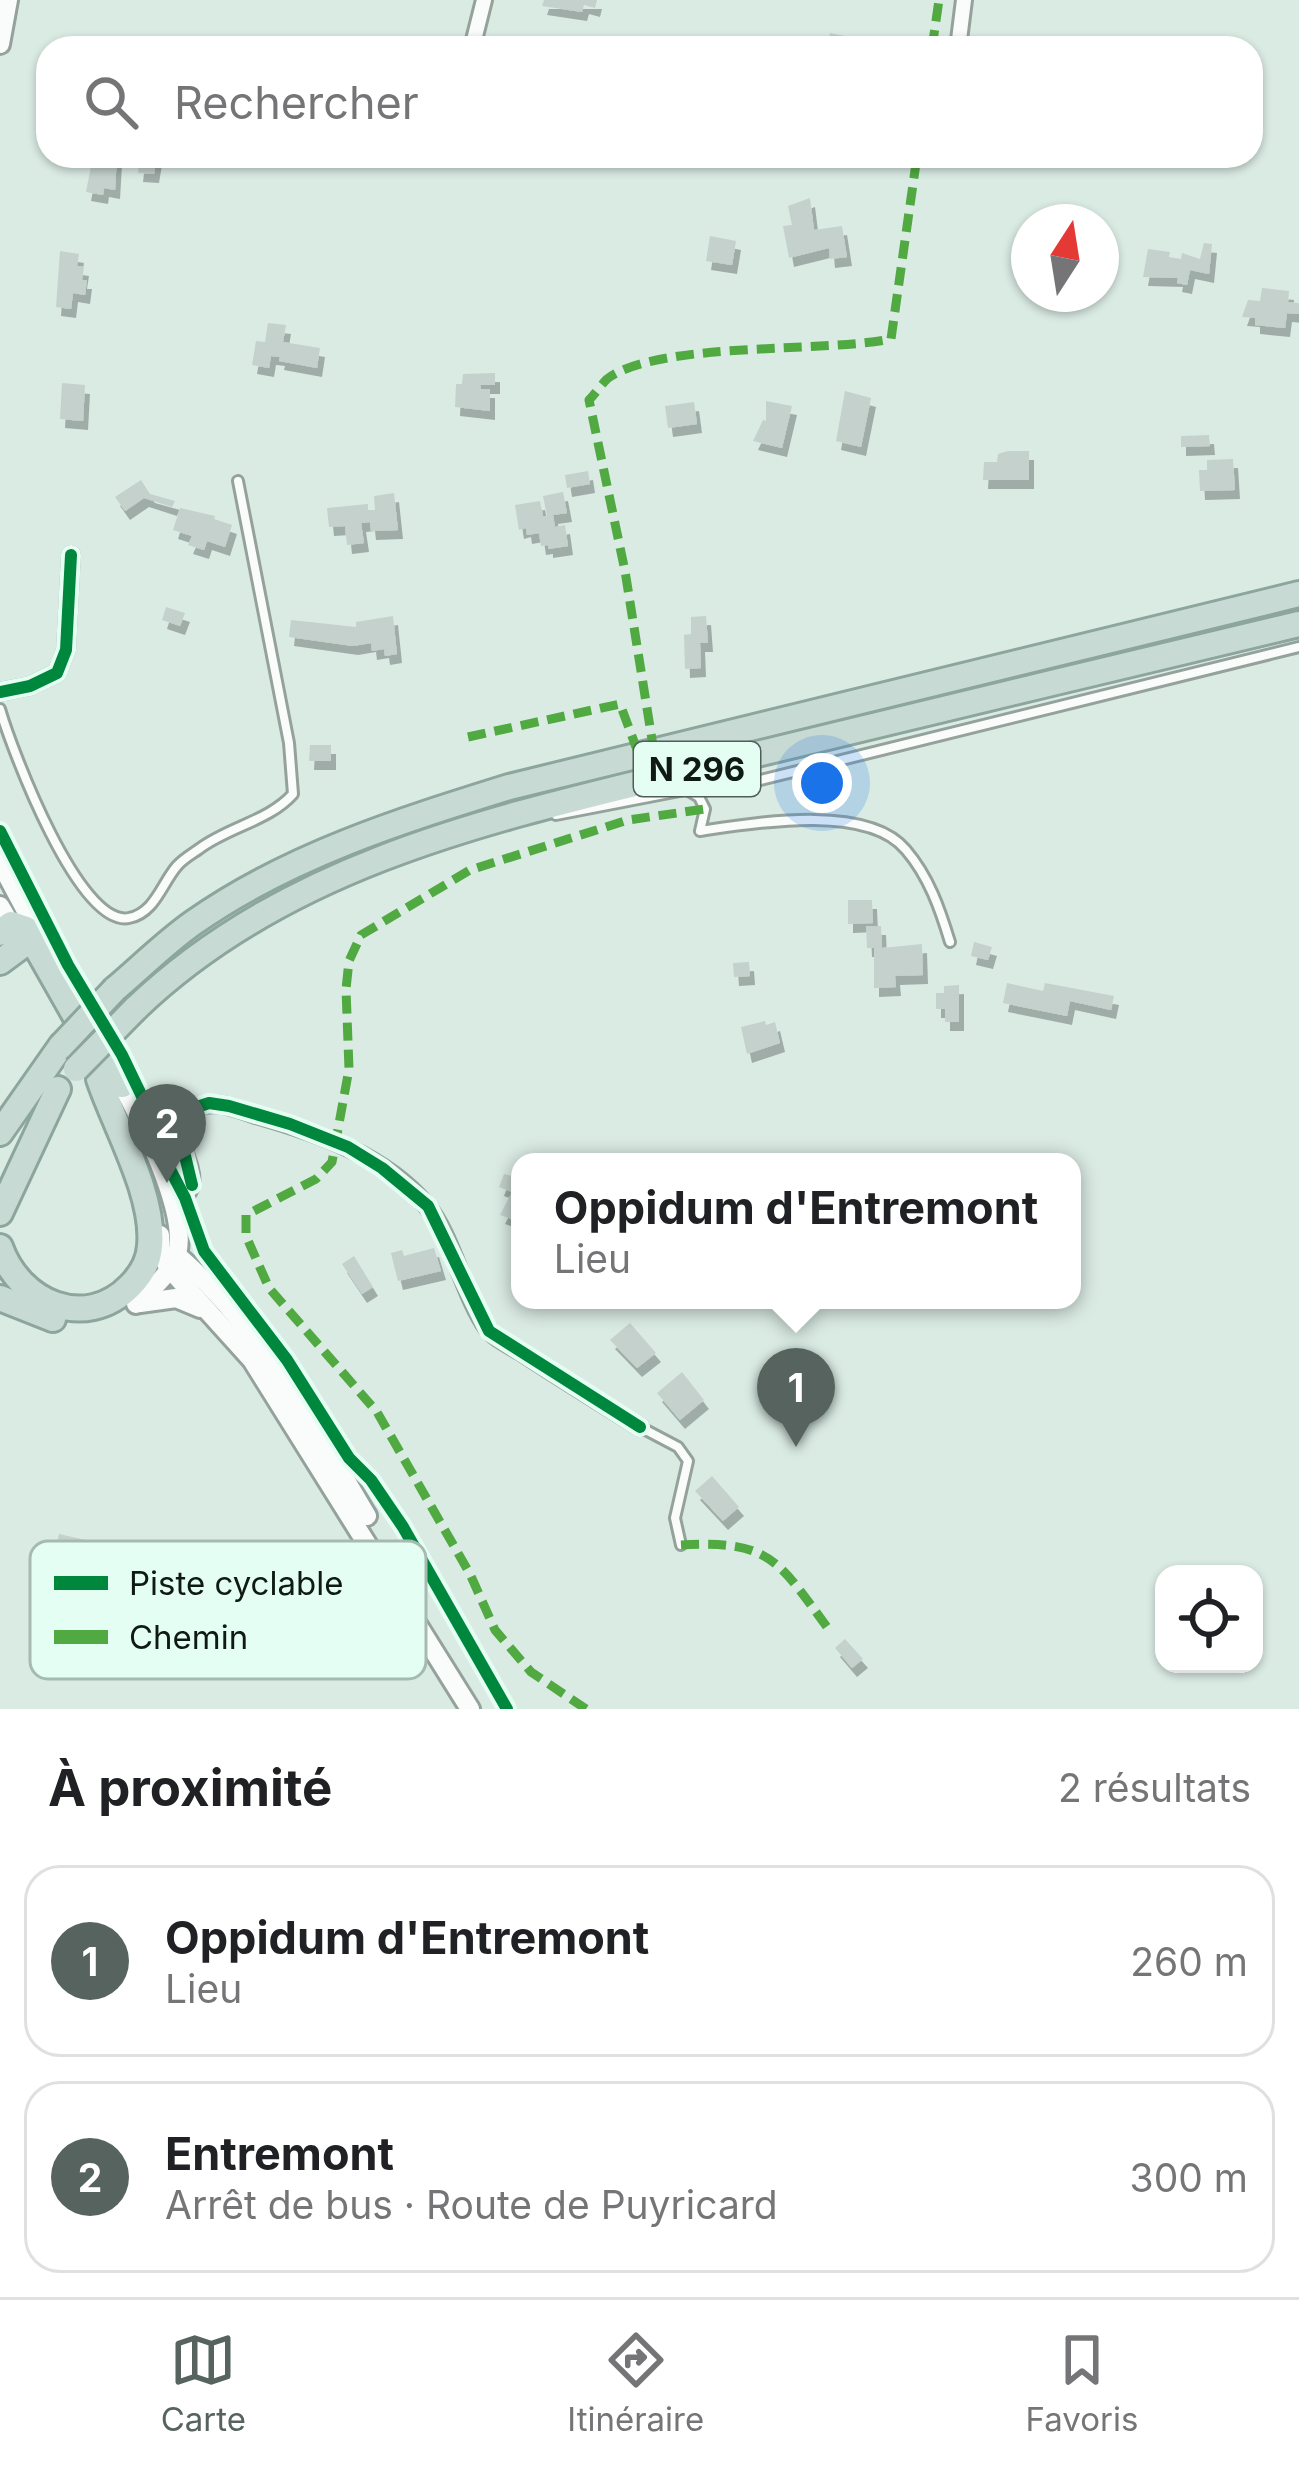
<!DOCTYPE html>
<html lang="fr">
<meta charset="utf-8">
<style>
:root{--surface:#fff;--page:#f6f6f6;--text:#202124;--muted:#757577;--line:#e0e0e0;--accent:#56635e}
body{margin:0;font-family:Inter,sans-serif;background:var(--page);color:var(--text)}
.controls{position:absolute;right:36px;bottom:36px;display:grid;overflow:hidden;border-radius:24px;box-shadow:0 3px 9px #0004}
.controls button{width:108px;height:108px;display:grid;place-items:center;padding:0;border:0;border-bottom:3px solid var(--line);background:var(--surface);color:var(--text);font:60px sans-serif}
.compass{position:absolute;left:1011px;top:204px;width:108px;height:108px;border-radius:50%;background:var(--surface);box-shadow:0 3px 9px #0004;rotate:12deg}
.you{position:absolute;left:822px;top:783px;width:42px;height:42px;margin:-30px;border:9px solid #fff;border-radius:50%;background:#1a73e8;box-shadow:0 0 0 18px #1a73e833}
.badge{display:grid;place-items:center;width:78px;height:78px;border-radius:50%;background:var(--accent);color:#fff;font-size:39px;font-weight:700}
.pin{position:absolute;translate:-50% -99px;filter:drop-shadow(0 3px 6px #0008)}
.pin::after{content:'';position:absolute;top:63px;width:42px;height:36px;background:inherit;clip-path:polygon(0 0,100% 0,50% 100%)}
.popup{position:absolute;left:511px;top:1153px;width:570px;height:156px;box-sizing:border-box;display:grid;place-content:center;border-radius:24px;background:var(--surface);filter:drop-shadow(0 3px 9px #0005);font-size:39px;white-space:nowrap;color:var(--muted)}
.popup b{font-size:45px;color:var(--text)}
.popup::after{content:'';position:absolute;left:50%;top:100%;margin-left:-24px;border:24px solid transparent;border-top-color:var(--surface)}
.list{margin:0;padding:0;list-style:none}
h2{display:flex;justify-content:space-between;align-items:center;height:156px;margin:0;padding:0 48px;font-size:51px}
h2 small{font-size:39px;font-weight:400;color:var(--muted)}
.list li{display:grid;grid-template-columns:78px 1fr auto;gap:36px;align-items:center;box-sizing:border-box;height:192px;margin:0 24px 24px;padding:0 24px;border:3px solid var(--line);border-radius:36px}
.list b{display:block;font-size:45px;white-space:nowrap}
.list p{margin:0;font-size:39px;white-space:nowrap;color:var(--muted)}
.list em{font-size:39px;font-style:normal;color:var(--muted)}
.icon{flex:none;width:66px;height:66px;fill:none;stroke:currentColor;stroke-width:2;stroke-linecap:round;stroke-linejoin:round}
.map{position:relative;flex:none;width:1299px;height:1709px;overflow:hidden}
.search{position:absolute;background:var(--surface);box-shadow:0 3px 9px #0004;left:36px;right:36px;top:36px;height:132px;display:flex;align-items:center;gap:30px;box-sizing:border-box;padding:0 42px;border-radius:36px;color:var(--muted);font-size:45px}
.sheet{height:588px;background:var(--surface)}
nav{display:flex;justify-content:space-around;align-items:center;box-sizing:border-box;height:168px;border-top:3px solid var(--line);background:var(--surface);font-size:33px;color:var(--muted)}
nav a{display:grid;justify-items:center;gap:6px}
nav .on{color:var(--accent)}
.map>svg:first-child{display:block}
</style>
<div class="map">
<svg width="1299" height="1709" viewBox="0 0 1299 1709">
<defs>
<filter id="shadow"><feDropShadow dx="5" dy="9" stdDeviation="0" flood-color="#0004"/></filter>
</defs>
<rect width="100%" height="100%" fill="#daebe4"/>
<!-- building -->
<g fill="#c4d1cc" filter="url(#shadow)">
<polygon points="544,0 597,0 595,8 584,5 582,12 542,6"/>
<polygon points="830,33 845,36 843,48 800,48 802,38 828,42"/>
<polygon points="93,156 117,156 115,190 104,188 103,195 86,192"/>
<polygon points="140,156 157,156 154,174 138,173"/>
<polygon points="810,198 814,230 842,226 847,257 830,259 829,248 789,258 783,226 792,225 788,206"/>
<polygon points="710,236 736,241 732,265 706,261"/>
<polygon points="1204,243 1212,244 1209,274 1190,270 1187,285 1177,283 1178,278 1143,277 1148,249 1170,252 1169,257 1181,259 1182,253 1200,259"/>
<polygon points="60,251 79,254 77,266 84,267 82,280 87,280 85,295 73,293 71,309 56,307"/>
<polygon points="1262,288 1289,291 1288,302 1299,303 1299,314 1287,313 1285,328 1255,325 1255,318 1242,317 1248,300 1260,301"/>
<polygon points="268,323 286,325 283,342 320,348 317,368 279,361 280,357 271,356 269,368 252,365 256,341 265,342"/>
<polygon points="495,373 495,385 480,385 481,389 490,389 490,411 455,407 456,384 462,384 463,374"/>
<polygon points="62,383 85,385 83,421 60,419"/>
<polygon points="845,391 871,398 861,447 836,441"/>
<polygon points="766,401 792,406 782,448 753,441 763,420 766,421"/>
<polygon points="694,402 697,424 668,428 665,406"/>
<polygon points="1209,435 1210,446 1181,447 1181,436"/>
<polygon points="1008,451 1029,451 1029,480 983,480 984,462 997,462 998,454"/>
<polygon points="1233,459 1235,490 1200,491 1199,470 1207,470 1207,460"/>
<polygon points="588,471 590,484 567,488 565,475"/>
<polygon points="141,480 150,494 175,501 172,507 144,498 125,511 115,497"/>
<polygon points="563,492 567,513 553,515 555,527 565,525 568,546 548,549 548,545 541,546 539,533 527,535 526,528 519,530 515,505 540,501 543,516 547,516 543,496"/>
<polygon points="394,493 398,530 371,531 370,522 361,523 364,543 347,545 345,526 329,527 327,508 368,504 368,510 375,510 374,496"/>
<polygon points="180,508 215,516 214,519 232,525 225,547 207,541 204,550 188,545 192,536 173,530"/>
<polygon points="166,607 185,613 180,626 162,620"/>
<polygon points="393,616 397,654 385,656 384,649 372,651 371,643 353,646 289,637 291,620 356,627 356,622"/>
<polygon points="706,616 708,643 700,643 701,668 685,669 684,635 691,634 691,617"/>
<polygon points="310,745 331,745 331,761 309,761"/>
<polygon points="848,900 872,900 873,923 848,924"/>
<polygon points="866,926 881,926 882,948 922,944 923,975 895,976 896,987 874,988 874,948 867,948"/>
<polygon points="974,942 992,947 988,960 971,956"/>
<polygon points="749,962 750,976 734,977 733,963"/>
<polygon points="1007,983 1043,991 1045,983 1114,996 1111,1010 1070,1001 1067,1016 1003,1003"/>
<polygon points="959,985 959,1022 945,1022 945,1009 936,1009 936,993 944,993 944,986"/>
<polygon points="765,1021 766,1025 775,1022 780,1043 747,1054 741,1027"/>
<polygon points="504,1174 520,1178 520,1211 517,1210 514,1220 500,1215 512,1192 499,1187"/>
<polygon points="434,1248 441,1271 398,1281 391,1253 402,1250 404,1256"/>
<polygon points="354,1256 373,1287 362,1294 342,1264"/>
<polygon points="630,1323 656,1353 637,1368 610,1340"/>
<polygon points="682,1372 704,1400 680,1420 657,1393"/>
<polygon points="712,1476 739,1507 723,1521 695,1491"/>
<polygon points="59,1534 117,1547 112,1568 54,1556"/>
<polygon points="845,1639 863,1659 852,1668 835,1648"/>
</g>
<g fill="none" stroke-linecap="round" stroke-linejoin="round">
<!-- lane casing -->
<g stroke="#95a29c" stroke-width="14">
<g id="lane">
<path d="M 0,709 C 12,750 79,928 129,918 C 155,913 162,883 177,866 C 183,859 192,854 199,849 C 228,827 269,821 293,794 L 289,743 L 238,481"/>
<path d="M 687,790 L 699,797 L 705,809 L 700,831 C 753,823 868,803 906,850 C 929,877 940,909 950,942"/>
<polyline points="556,815 685,790 724,789 1299,647"/>
<polyline points="640,1427 678,1447 688,1461 675,1518 681,1545"/>
</g>
</g>
<!-- street casing -->
<g stroke="#95a29c" stroke-width="20">
<g id="street">
<polyline points="472,48 484,0"/>
<polyline points="958,48 964,0"/>
<polyline points="0,692 30,686 57,673 66,650 71,555"/>
<path d="M 173,1205 C 225,1178 145,1129 198,1107 C 218,1099 240,1110 259,1116 C 318,1133 385,1156 426,1205 C 452,1235 463,1294 487,1328 C 495,1339 512,1346 524,1354 C 562,1379 601,1403 640,1427"/>
</g>
</g>
<!-- secondary casing -->
<g stroke="#95a29c" stroke-width="24">
<g id="secondary">
<polyline points="0,44 8,0"/>
<polyline points="0,862 41,939"/>
<polyline points="0,906 17,935"/>
<path d="M 118,1078 C 139,1115 189,1212 177,1254 C 172,1272 150,1291 136,1304"/>
<polyline points="160,1235 161,1254 168,1267 252,1360 470,1709"/>
<path d="M 177,1255 C 261,1328 311,1422 367,1516"/>
<polyline points="140,1303 176,1298 200,1308"/>
</g>
</g>
<!-- highway casing -->
<g stroke="#8ca69d" stroke-width="30">
<g id="highway">
<polyline points="0,933 11,924 26,929 103,1065 122,1085"/>
<polyline points="0,962 23,945"/>
<path d="M 115,989 C 141,967 166,942 193,923 C 288,856 400,821 509,787 L 1299,594"/>
<path d="M 135,1009 C 297,853 522,813 732,760 C 921,713 1110,670 1299,624"/>
<polyline points="0,1133 61,1046"/>
<polyline points="0,1213 58,1089"/>
<path d="M 0,1247 C 19,1302 85,1332 130,1286 C 142,1274 149,1262 150,1246 C 155,1195 115,1127 99,1079"/>
<polyline points="0,1298 53,1319"/>
</g>
</g>
<!-- lane -->
<use href="#lane" stroke="#f9fcfb" stroke-width="8"/>
<!-- street -->
<use href="#street" stroke="#f9fcfb" stroke-width="14"/>
<!-- secondary -->
<use href="#secondary" stroke="#f9fcfb" stroke-width="18"/>
<!-- highway -->
<use href="#highway" stroke="#c8dad4" stroke-width="24"/>
<!-- highway-bridge casing -->
<g stroke="#8ca69d" stroke-width="30" stroke-linecap="butt">
<g id="highway-bridge">
<polyline points="61,1046 115,989"/>
<polyline points="76,1069 135,1009"/>
</g>
</g>
<!-- highway-bridge -->
<use href="#highway-bridge" stroke="#c8dad4" stroke-width="24"/>
<!-- quiet -->
<g stroke="#51a942" stroke-width="9" stroke-dasharray="18 9" stroke-linecap="butt">
<polyline points="932,48 939,0"/>
<polyline points="468,737 620,704 639,755"/>
<path d="M 654,752 L 625,571 L 589,400 C 595,394 601,385 607,379 C 658,341 822,353 891,339 L 917,156"/>
<path d="M 681,1545 C 772,1540 778,1561 830,1631"/>
<polyline points="586,1709 531,1672 495,1630 470,1574 377,1412 269,1288 246,1236 246,1215 316,1179 332,1162 349,1069 346,989 349,961 361,935 470,870 628,820 705,809"/>
</g>
<!-- cycleway casing -->
<g stroke="#e5fef3" stroke-width="20">
<g id="cycleway">
<polyline points="0,692 30,686 57,673 66,650 71,555"/>
<polyline points="0,831 68,965 122,1055 148,1109 161,1152 185,1198 204,1251 287,1360 349,1458 371,1480 403,1527 507,1709"/>
<polyline points="192,1185 179,1131 191,1109 209,1103 229,1106 290,1124 348,1147 382,1168 428,1206 489,1331 640,1427"/>
</g>
</g>
<!-- cycleway -->
<use href="#cycleway" stroke="#00873e" stroke-width="12"/>
</g>
<g text-anchor="middle" stroke-width="10" stroke-linejoin="round" paint-order="stroke">
<!-- shield labels -->
<rect fill="#e5fef3" stroke="#4f5e58" stroke-width="3" x="634" y="742" width="126" height="54" rx="9"/>
<g font-size="33" font-weight="bold" fill="#0f1a16">
<text x="697" y="781">N 296</text>
</g>
</g>
<!-- legend -->
<rect x="30" y="1541" width="396" height="138" rx="18" fill="#e5fef3" stroke="#a5bab1" stroke-width="3"/>
<rect x="54" y="1576" width="54" height="14" fill="#00873e"/>
<rect x="54" y="1630" width="54" height="14" fill="#51a942"/>
<g font-size="33" fill="#0f1a16">
<text x="129" y="1595">Piste cyclable</text>
<text x="129" y="1649">Chemin</text>
</g>
</svg>
<div class="controls">
<button><svg class="icon" aria-label="locate" viewBox="0 0 24 24"><circle cx="12" cy="12" r="6"/><path d="M12 2v4M12 18v4M2 12h4M18 12h4"/></svg></button>
</div>
<svg class="compass" viewBox="-18 -18 36 36"><path d="M0-13l5 13h-10z" fill="#e53935"/><path d="M0 13l5-13h-10z" fill="#757577"/></svg>
<div class="you"></div>
<div class="pin badge" style="left:796px;top:1447px">1</div>
<div class="popup"><b>Oppidum d'Entremont</b>Lieu</div>
<div class="pin badge" style="left:167px;top:1183px">2</div>
<div class="search"><svg class="icon" aria-label="search" viewBox="0 0 24 24"><circle cx="10" cy="10" r="6"/><path d="M15 15l6 6"/></svg>Rechercher</div>
</div>
<section class="sheet">
<h2>À proximité<small>2 résultats</small></h2>
<ul class="list">
<li><span class="badge">1</span><div><b>Oppidum d'Entremont</b><p>Lieu</p></div><em>260 m</em></li>
<li><span class="badge">2</span><div><b>Entremont</b><p>Arrêt de bus · Route de Puyricard</p></div><em>300 m</em></li>
</ul>
</section>
<nav>
<a class="on"><svg class="icon" aria-label="map" viewBox="0 0 24 24"><path d="M3 6l6-2 6 2 6-2v14l-6 2-6-2-6 2zM9 4v14M15 6v14"/></svg>Carte</a>
<a><svg class="icon" aria-label="directions" viewBox="0 0 24 24"><path d="M12 3l9 9-9 9-9-9zM9 14v-3h6M13 9l2 2-2 2"/></svg>Itinéraire</a>
<a><svg class="icon" aria-label="saved" viewBox="0 0 24 24"><path d="M7 4h10v16l-5-4-5 4z"/></svg>Favoris</a>
</nav>
